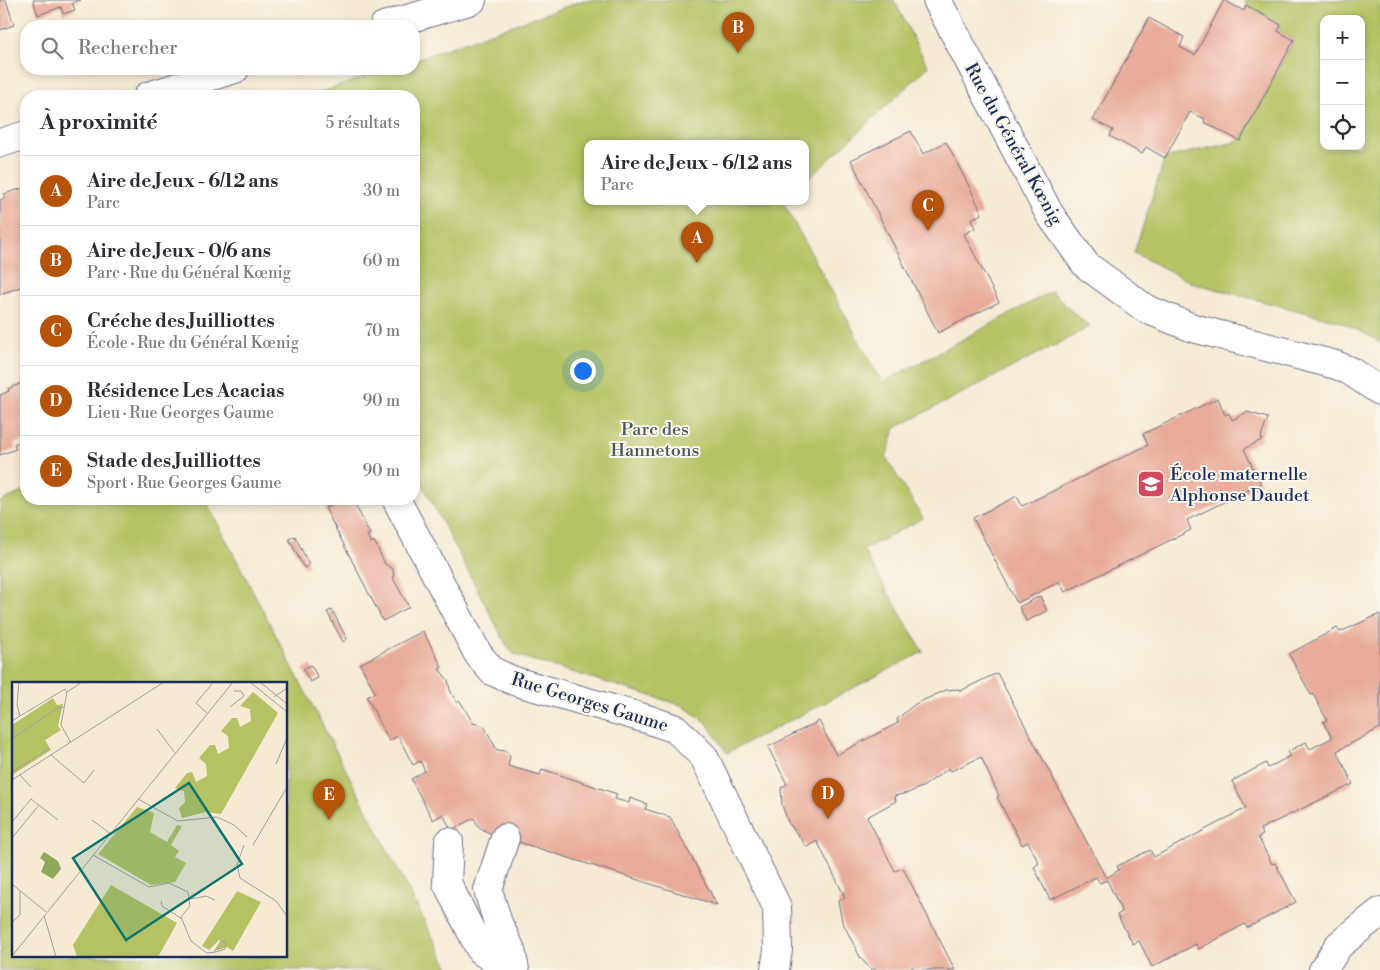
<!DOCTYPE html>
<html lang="fr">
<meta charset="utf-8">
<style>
:root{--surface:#fff;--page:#f7f7f7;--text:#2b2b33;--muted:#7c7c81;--line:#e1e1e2;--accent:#b45309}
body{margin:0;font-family:"Libre Bodoni",serif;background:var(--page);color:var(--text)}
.controls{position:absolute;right:15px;top:15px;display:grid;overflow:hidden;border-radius:10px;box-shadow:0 2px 8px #0003}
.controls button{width:45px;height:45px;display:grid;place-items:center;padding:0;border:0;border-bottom:1px solid var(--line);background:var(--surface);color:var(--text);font:25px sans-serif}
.you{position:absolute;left:582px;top:370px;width:18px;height:18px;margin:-12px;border:4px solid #fff;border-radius:50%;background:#1a73e8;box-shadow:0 0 0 8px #1a73e833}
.badge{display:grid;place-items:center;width:32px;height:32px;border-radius:50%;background:var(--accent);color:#fff;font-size:16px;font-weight:700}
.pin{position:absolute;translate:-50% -41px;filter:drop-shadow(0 1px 2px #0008)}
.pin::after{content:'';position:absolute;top:26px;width:18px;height:15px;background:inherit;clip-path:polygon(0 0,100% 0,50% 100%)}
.popup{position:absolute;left:584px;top:140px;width:225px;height:65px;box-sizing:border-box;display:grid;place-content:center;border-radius:10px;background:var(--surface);filter:drop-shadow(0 1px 4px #0005);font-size:16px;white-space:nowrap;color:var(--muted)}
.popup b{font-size:19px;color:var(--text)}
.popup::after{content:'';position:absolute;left:50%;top:100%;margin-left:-10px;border:10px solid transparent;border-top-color:var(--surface)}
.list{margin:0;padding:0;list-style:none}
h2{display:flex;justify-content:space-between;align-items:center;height:65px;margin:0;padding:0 20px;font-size:21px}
h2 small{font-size:16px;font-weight:400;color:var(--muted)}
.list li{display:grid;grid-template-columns:32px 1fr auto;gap:15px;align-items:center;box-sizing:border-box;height:70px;padding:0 20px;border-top:1px solid var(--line)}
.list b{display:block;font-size:19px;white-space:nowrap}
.list p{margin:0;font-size:16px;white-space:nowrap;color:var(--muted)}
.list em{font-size:16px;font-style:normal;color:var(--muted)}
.icon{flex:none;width:28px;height:28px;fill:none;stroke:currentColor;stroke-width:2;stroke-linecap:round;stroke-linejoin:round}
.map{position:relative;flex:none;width:1380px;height:970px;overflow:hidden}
.search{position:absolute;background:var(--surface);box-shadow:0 2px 8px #0003;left:20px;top:20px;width:400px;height:55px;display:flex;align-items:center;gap:12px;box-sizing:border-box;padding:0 18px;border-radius:20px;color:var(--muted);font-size:19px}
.panel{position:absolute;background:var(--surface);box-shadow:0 2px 8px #0003;left:20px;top:90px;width:400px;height:415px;border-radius:20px}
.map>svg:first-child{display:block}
</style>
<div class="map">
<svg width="1380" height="970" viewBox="0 0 1380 970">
<rect width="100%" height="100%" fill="#fbf7ec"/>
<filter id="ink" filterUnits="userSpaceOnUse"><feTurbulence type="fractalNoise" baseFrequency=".02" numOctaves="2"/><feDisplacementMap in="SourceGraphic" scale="10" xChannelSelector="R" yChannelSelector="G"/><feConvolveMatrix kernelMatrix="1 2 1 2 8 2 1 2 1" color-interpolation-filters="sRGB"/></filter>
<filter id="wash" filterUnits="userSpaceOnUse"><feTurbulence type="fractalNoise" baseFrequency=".0096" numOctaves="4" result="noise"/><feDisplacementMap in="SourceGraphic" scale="20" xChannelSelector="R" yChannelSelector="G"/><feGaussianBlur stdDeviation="1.12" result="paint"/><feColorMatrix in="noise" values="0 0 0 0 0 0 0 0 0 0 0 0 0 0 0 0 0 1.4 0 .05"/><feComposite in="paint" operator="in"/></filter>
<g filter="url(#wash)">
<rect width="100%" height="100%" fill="#f6ead5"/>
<!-- green -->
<g fill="#b5c264" stroke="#687861" fill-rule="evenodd">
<polygon points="584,0 894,0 928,67 806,181 806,144 588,144 588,202 783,202 882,383 1052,291 1066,306 1090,327 895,428 886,458 923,518 863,550 923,652 727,753 706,722 681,705 525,658 514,654 507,646 414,468 414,96 310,96 388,69 414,69 414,60"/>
<path d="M 1245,0 L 1380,0 L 1380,343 L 1372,337 L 1338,321 L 1193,283 L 1134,253 L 1165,158 L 1240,141 L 1294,40 L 1278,31 L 1281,24 L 1246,5 ZM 1324,19 L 1361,19 L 1361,146 L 1324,146 Z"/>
<path d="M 26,490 L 26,499 L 205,499 L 450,970 L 0,970 L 0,502 ZM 14,684 L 286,684 L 286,956 L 14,956 Z"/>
</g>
<g id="blocks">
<!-- building -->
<g fill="#e9aa9a">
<polygon points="0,0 6,0 14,25 0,30"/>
<polygon points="33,0 81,0 72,3 75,10 63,14 61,7 38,15"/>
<polygon points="1224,0 1244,11 1246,5 1281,25 1278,31 1294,40 1240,141 1204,122 1205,119 1190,112 1165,158 1146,147 1142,154 1110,136 1113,130 1093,120 1149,18 1184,37 1180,47 1195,55"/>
<polygon points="911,131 923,154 946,142 971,190 982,214 971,219 975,228 964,234 999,302 938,333 851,160"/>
<polygon points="26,187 26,285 0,294 0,200 5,198 4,194"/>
<polygon points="26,381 26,439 14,444 16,449 0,455 0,395 9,391 8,389"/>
<polygon points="1218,398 1225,415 1229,413 1232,420 1247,412 1268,418 1261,437 1262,440 1244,449 1261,484 1187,520 1191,530 1065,592 1059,582 1017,603 973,518 1017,496 1022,506 1148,445 1143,434"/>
<polygon points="343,499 355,499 356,506 370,534 367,535 371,543 374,541 385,564 393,569 394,580 409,607 383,621 325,508"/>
<polygon points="295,536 309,565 304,568 289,539"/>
<polygon points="1040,596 1047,611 1026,621 1019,607"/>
<polygon points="332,610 347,639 343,642 327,612"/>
<polygon points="1380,614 1380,728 1337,751 1353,784 1260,829 1263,835 1258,837 1272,864 1275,863 1296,902 1247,928 1245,924 1199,949 1196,944 1152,967 1139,941 1133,944 1117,915 1122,912 1107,880 1100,883 1096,877 1050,900 1034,867 1039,863 1028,842 1022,845 997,797 999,796 981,757 951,771 949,768 924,786 908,793 894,796 896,801 867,817 895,871 903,868 955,970 914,970 913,967 908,970 871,970 860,957 842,921 838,901 845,897 817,841 807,847 788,822 782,805 781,788 787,784 768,747 819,721 836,755 898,723 897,719 915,704 946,690 959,689 960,691 997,673 1106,878 1119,870 1117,866 1150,850 1154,857 1246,808 1232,781 1266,763 1268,768 1290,756 1287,752 1306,742 1310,749 1332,738 1323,722 1327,720 1313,694 1311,695 1289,654 1337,628 1340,632"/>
<polygon points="423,631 442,667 439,669 448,680 450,690 457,703 460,701 473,723 484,726 497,750 506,751 510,757 508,766 540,775 542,769 617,794 615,799 629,803 630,798 647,804 645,809 670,817 717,905 487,832 478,826 474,818 451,830 443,814 433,820 411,779 425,771 420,761 413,765 398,736 389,741 367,697 375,692 360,664"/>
<polygon points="311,665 318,678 310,682 303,669"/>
</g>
</g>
</g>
<g filter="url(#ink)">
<use href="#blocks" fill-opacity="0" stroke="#687088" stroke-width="1"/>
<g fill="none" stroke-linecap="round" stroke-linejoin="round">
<!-- minor casing -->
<g stroke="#687088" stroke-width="30">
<g id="minor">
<polyline points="937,0 1049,213 1086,265 1146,309 1193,328 1336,365 1350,371 1380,391"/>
<polyline points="384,26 472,0"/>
<polyline points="148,96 235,69"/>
<polyline points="0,143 26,135"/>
<polyline points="396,499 478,654 492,671 514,681 647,719 676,729 704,757 777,907 778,950 775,970"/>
<polyline points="505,838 488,890 498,923 511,950 515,970"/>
<polyline points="449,842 447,883 481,951 510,970"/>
<polyline points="1323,970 1339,945 1380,912"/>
</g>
</g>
<!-- minor -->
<use href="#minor" stroke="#fff" stroke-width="28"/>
</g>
</g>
<!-- icons -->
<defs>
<g id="school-square" transform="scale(1.4375)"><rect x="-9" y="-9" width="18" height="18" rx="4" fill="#d1495b" stroke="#fbf7ec"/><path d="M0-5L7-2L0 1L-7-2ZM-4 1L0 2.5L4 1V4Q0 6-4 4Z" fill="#fff"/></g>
</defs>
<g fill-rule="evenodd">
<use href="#school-square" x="1151" y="484"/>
</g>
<g text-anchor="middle" stroke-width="4" stroke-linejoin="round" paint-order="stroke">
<!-- street labels -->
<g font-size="18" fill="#1b2f5e" stroke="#fbf7ec">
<text transform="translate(1014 144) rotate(61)" y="6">Rue du Général Kœnig</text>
<text transform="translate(590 702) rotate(17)" y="6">Rue Georges Gaume</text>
</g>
<!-- park labels -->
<g font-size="18" fill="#495b60" stroke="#fbf7ec">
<text x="655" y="435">Parc des<tspan x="655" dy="21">Hannetons</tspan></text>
</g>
<!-- poi labels -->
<g font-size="18" fill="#1b2f5e" stroke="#fbf7ec" text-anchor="start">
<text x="1170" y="480">École maternelle<tspan x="1170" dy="21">Alphonse Daudet</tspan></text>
</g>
</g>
<!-- overview -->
<g transform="translate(12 682)">
<rect width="275" height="275" fill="#f6ead5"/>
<path d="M 241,10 L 266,31 L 209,132 L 194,130 L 170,136 L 167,126 L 173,120 L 172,109 L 163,106 L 175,91 L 180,90 L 184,100 L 195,94 L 194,82 L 187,76 L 198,63 L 203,63 L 206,72 L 217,66 L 216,54 L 209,49 L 220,36 L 225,36 L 228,45 L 239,39 L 238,27 L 228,24 ZM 41,16 L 45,23 L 51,22 L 46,44 L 49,48 L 33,58 L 39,68 L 0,93 L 0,43 ZM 125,125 L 142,131 L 138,150 L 155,160 L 165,143 L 170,144 L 159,163 L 167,169 L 163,175 L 174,181 L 163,200 L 139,203 L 86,172 ZM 99,203 L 165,241 L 146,275 L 65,275 L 61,263 ZM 225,209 L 249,220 L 221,269 L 215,265 L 203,269 L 209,259 L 207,258 L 197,268 L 190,264 Z" fill="#b5c264"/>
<path d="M 32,170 L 46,179 L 49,187 L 41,197 L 29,190 L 33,180 L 28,176 Z" fill="#90a85a"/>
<path fill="none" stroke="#9e9fa5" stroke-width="1" d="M 238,0 L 275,30M 248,0 L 275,22M 262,15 L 275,6M 218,25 L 232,14 L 229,9 L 222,9M 195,31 L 184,21 L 200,2M 8,34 L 53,7 L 55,10M 0,39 L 8,34 L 5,23 L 7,0M 145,47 L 163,71M 0,57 L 45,26 L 52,25M 59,61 L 49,43 L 55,10 L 70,0M 39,73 L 72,101 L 82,88M 264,82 L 275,56M 0,90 L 36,67M 8,93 L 19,105M 0,98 L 152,0M 126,117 L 166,139 L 205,135 L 222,143 L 235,155M 80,138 L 99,152M 0,140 L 19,117 L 46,138M 0,156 L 27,123M 232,163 L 225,183 L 228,196 L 264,219 L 275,234M 241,163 L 275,105M 81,173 L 137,205 L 157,201 L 176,210 L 178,224 L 169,235 L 179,259 L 195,271 L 204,270 L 213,267 L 214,260 L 209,259 L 202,270M 0,202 L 34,230M 179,217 L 194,214 L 203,218M 149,219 L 150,224 L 170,237M 32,233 L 44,275M 0,240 L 8,233 L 8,209M 0,274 L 221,0"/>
<path fill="#0f766e" fill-opacity="0.15" stroke="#0f766e" stroke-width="2.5" d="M 177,101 L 230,182 L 114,258 L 61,176 Z"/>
<rect width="275" height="275" fill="none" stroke="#1b2f5e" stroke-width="2.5"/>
</g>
</svg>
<div class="controls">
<button>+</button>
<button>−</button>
<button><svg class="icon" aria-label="locate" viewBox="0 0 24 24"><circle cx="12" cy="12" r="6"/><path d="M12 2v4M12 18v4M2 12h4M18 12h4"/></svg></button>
</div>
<div class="you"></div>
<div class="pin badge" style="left:697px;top:263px">A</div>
<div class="popup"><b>Aire de Jeux - 6/12 ans</b>Parc</div>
<div class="pin badge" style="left:738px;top:53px">B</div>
<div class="pin badge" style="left:928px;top:231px">C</div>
<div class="pin badge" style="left:828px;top:819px">D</div>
<div class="pin badge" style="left:329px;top:820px">E</div>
<div class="search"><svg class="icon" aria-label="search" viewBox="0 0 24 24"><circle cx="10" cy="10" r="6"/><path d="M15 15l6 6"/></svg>Rechercher</div>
<section class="panel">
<h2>À proximité<small>5 résultats</small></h2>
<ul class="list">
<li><span class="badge">A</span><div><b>Aire de Jeux - 6/12 ans</b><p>Parc</p></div><em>30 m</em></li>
<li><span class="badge">B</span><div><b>Aire de Jeux - 0/6 ans</b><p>Parc · Rue du Général Kœnig</p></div><em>60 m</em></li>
<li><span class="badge">C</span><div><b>Créche des Juilliottes</b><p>École · Rue du Général Kœnig</p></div><em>70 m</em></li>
<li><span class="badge">D</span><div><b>Résidence Les Acacias</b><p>Lieu · Rue Georges Gaume</p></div><em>90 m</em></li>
<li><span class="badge">E</span><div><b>Stade des Juilliottes</b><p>Sport · Rue Georges Gaume</p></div><em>90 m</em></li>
</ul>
</section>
</div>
